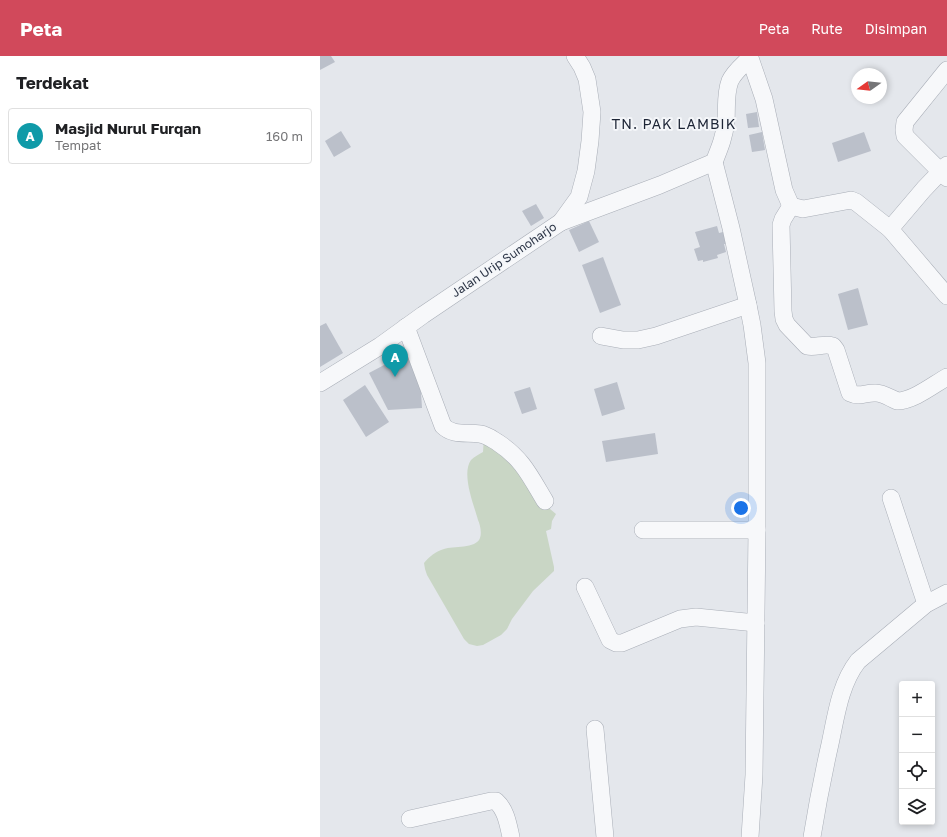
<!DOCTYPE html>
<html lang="id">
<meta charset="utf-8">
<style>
:root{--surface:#fff;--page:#f6f6f6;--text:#202124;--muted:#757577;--line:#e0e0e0;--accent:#d1495b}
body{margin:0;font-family:"Golos Text",sans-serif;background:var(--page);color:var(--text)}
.controls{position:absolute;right:12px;bottom:12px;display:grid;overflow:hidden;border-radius:4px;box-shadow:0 2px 6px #0003}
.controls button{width:36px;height:36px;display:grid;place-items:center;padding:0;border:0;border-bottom:1px solid var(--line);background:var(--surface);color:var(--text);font:20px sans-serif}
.compass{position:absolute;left:531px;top:12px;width:36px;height:36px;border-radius:50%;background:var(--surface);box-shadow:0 2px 6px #0003;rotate:255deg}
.you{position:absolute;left:421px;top:452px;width:14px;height:14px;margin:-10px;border:3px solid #fff;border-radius:50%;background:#1a73e8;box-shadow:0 0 0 6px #1a73e833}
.badge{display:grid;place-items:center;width:26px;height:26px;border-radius:50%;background:var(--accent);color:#fff;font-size:13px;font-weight:700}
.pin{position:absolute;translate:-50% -33px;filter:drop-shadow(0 1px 2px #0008)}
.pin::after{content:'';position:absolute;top:21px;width:14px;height:12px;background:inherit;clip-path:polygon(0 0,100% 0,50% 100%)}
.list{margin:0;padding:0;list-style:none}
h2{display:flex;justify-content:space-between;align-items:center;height:52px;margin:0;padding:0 16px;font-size:17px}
h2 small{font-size:13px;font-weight:400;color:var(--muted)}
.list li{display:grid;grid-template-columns:26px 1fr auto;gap:12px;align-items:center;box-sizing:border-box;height:56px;margin:0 8px 8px;padding:0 8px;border:1px solid var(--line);border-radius:4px}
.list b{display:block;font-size:15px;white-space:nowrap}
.list p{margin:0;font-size:13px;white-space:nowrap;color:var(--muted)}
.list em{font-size:13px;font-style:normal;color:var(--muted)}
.icon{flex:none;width:22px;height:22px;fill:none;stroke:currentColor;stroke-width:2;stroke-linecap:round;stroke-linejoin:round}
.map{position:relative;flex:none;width:627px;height:781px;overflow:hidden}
header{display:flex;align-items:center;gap:24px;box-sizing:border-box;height:56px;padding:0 20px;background:var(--accent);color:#fff}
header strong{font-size:19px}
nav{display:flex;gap:22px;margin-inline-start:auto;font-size:14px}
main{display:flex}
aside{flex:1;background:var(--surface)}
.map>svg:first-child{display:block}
</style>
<header>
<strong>Peta</strong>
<nav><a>Peta</a><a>Rute</a><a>Disimpan</a></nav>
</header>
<main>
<aside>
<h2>Terdekat<small></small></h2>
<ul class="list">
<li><span class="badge" style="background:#0f9aa8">A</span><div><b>Masjid Nurul Furqan</b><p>Tempat</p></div><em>160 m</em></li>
</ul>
</aside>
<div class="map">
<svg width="627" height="781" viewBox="0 0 627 781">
<rect width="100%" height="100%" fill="#e4e7ec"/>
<!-- green -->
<path fill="#c9d6c5" d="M 164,381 L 212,417 L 230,453 L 236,458 L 232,465 L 231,473 L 226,475 L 234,511 L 234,515 L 213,535 L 192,563 L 187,573 L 181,579 L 163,589 L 157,590 L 149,588 L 144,583 L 107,519 L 105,513 L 104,507 C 109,501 116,495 124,493 C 133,490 156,493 160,482 C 162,477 160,468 158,464 C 154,449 141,418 151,404 C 154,401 159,398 163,396 Z"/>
<!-- building -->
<g fill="#bbc0ca">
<polygon points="0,0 11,0 15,6 0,14"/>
<polygon points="437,56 439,71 428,72 426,58"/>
<polygon points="21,75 31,91 14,101 5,85"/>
<polygon points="442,76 445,94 432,96 429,79"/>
<polygon points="544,76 551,95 518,106 512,87"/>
<polygon points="216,148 224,162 211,170 202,155"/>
<polygon points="269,165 279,186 259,196 249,174"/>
<polygon points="397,170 399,177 403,176 406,188 404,188 406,196 397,199 398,202 383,206 383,204 378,205 374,193 380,191 375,176"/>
<polygon points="283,201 301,249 280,257 262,209"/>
<polygon points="538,232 548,269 528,274 518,238"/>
<polygon points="6,267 23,297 0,311 0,270"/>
<polygon points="98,291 102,352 68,354 49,317"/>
<polygon points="297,326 305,353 282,360 274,333"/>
<polygon points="45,329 69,366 46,381 23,344"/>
<polygon points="210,331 217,353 202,358 194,336"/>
<polygon points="335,377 338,398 286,406 282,385"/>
</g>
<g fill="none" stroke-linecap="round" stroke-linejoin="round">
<!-- minor casing -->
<g stroke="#a9aeb7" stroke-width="18">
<g id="minor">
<polyline points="627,14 585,66 584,74 585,80 627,122"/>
<polyline points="394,106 411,172 428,249 432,269 437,307 437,474 434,719 430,781"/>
<path d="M 471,150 L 463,163 L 461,169 L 463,255 L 464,263 L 467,269 L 487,290 C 496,292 504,287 513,290 L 516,294 L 530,337 C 540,342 546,336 556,337 C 563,337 570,342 577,345 C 593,345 613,329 627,321"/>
<path d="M 241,166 L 340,129 L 394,106 C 400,91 404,82 406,65 C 407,52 405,38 410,25 C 414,16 423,9 430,2 L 444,43 L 464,134 L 471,150 L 483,153 L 526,145 L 531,144 L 536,146 L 570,173 L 627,240"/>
<polyline points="570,173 604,133 627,109"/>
<path d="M 86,271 L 123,370 C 133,380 147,376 160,378 C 167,379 172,383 177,386 C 202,402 210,420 225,445"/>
<polyline points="281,280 303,284 318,284 336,280 428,249"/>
<polyline points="0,327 60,290 103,259 241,166 259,141 266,115 270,85 272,56 267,23 262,11 255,0"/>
<polyline points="571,442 606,548"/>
<polyline points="323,474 437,474"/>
<polyline points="265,531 290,584 296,587 302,587 360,563 376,561 436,567"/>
<polyline points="275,673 285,781"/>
<path d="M 90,763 L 171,745 L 176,745 C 186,754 188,768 191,781"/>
<path d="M 492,781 C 497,750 503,719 510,688 C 516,660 520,628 538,605 L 606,548 L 627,537"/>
</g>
</g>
<!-- minor -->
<use href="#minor" stroke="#f7f8fa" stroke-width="17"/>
</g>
<g text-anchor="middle" stroke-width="4" stroke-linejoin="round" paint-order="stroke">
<!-- street labels -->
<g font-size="12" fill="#2b3445" stroke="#f4f6f9">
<text transform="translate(184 204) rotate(-34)" y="4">Jalan Urip Sumoharjo</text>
</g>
<!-- quarter labels -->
<g font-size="14" letter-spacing="1" fill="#1d2536" stroke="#f4f6f9">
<text x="354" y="73">TN. PAK LAMBIK</text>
</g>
</g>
</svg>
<div class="controls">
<button>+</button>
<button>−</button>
<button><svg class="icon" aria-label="locate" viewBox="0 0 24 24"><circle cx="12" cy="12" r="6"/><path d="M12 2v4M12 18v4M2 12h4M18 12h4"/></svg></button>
<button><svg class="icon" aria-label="layers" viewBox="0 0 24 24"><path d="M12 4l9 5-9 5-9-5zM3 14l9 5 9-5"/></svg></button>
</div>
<svg class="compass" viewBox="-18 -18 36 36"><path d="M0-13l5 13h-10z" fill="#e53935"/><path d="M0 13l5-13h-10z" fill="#757577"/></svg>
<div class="you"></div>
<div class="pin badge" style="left:75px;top:321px;background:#0f9aa8">A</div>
</div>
</main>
